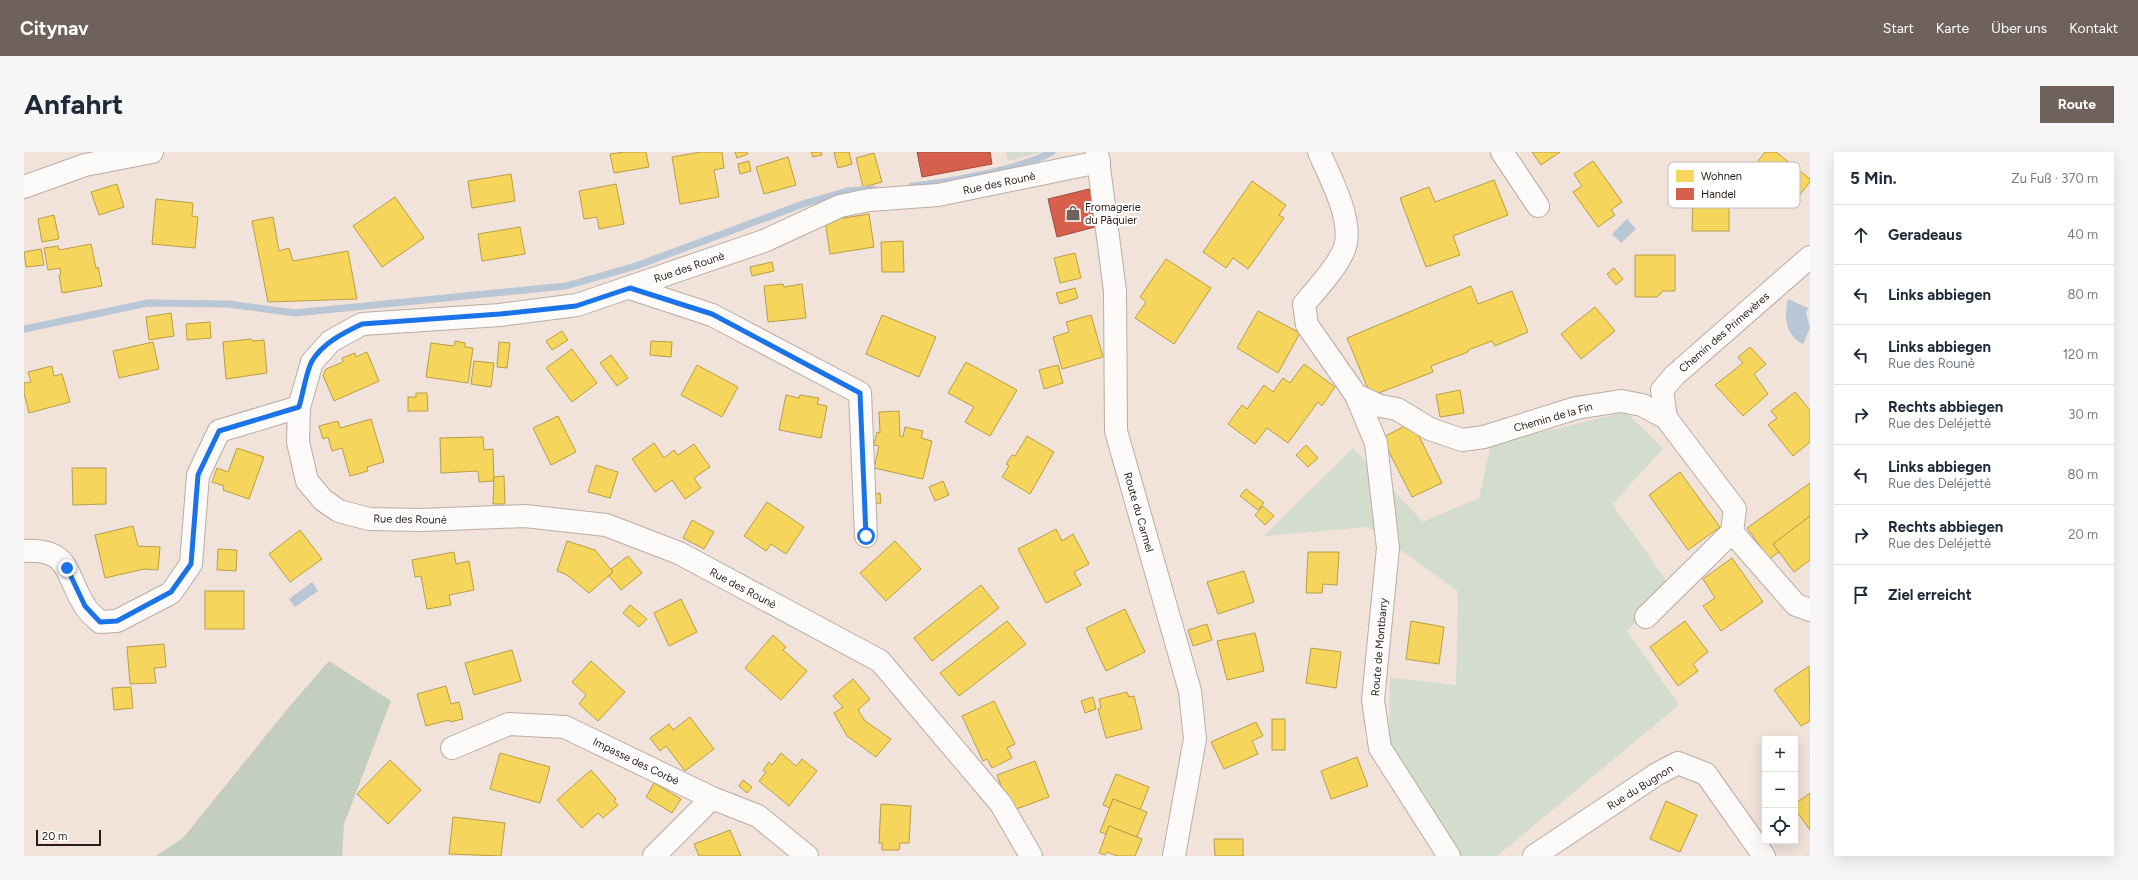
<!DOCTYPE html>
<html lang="de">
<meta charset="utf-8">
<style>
:root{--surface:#fff;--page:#f6f6f7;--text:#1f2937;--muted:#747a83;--line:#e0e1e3;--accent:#6f615b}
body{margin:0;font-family:Figtree,sans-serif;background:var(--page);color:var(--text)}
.controls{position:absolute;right:12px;bottom:12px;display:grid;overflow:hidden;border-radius:0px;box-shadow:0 4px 16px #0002}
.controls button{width:36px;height:36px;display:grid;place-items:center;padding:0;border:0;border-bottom:1px solid var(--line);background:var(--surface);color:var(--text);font:20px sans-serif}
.scale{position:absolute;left:12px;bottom:10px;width:65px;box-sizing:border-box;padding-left:4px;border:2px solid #291c16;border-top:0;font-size:11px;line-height:14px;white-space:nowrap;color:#291c16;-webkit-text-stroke:3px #fff;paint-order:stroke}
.stop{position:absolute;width:12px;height:12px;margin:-9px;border:3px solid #1a73e8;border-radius:50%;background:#fff}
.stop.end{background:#1a73e8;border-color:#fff;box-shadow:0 1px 4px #0008}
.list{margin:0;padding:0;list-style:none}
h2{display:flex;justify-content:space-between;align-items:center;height:52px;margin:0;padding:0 16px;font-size:17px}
h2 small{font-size:13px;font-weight:400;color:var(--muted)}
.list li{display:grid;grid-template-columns:26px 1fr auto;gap:12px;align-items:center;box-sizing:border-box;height:60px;padding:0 16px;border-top:1px solid var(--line)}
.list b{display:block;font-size:15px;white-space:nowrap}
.list p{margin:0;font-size:13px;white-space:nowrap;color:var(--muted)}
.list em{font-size:13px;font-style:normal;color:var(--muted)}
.icon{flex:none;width:22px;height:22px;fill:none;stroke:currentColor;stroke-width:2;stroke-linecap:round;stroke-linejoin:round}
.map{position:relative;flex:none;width:1786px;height:704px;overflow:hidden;border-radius:0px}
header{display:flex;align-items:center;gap:24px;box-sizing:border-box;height:56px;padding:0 20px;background:var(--accent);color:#fff}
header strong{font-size:19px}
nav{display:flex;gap:22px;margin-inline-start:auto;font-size:14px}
.intro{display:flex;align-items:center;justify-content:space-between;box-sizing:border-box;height:96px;padding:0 24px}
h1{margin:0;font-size:28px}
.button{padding:10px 18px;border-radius:0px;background:var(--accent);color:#fff;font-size:14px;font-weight:700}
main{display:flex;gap:24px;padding:0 24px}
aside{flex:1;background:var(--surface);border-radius:0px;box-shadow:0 4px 16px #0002}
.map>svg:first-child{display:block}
</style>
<header>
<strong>Citynav</strong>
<nav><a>Start</a><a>Karte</a><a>Über uns</a><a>Kontakt</a></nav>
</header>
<div class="intro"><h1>Anfahrt</h1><a class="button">Route</a></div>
<main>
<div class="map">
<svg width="1786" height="704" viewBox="0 0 1786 704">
<rect width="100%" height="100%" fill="#f1e2da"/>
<!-- green -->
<g fill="#d3dccd">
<polygon points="982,0 1018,0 984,9"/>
<polygon points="1602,260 1639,297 1588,352 1647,435 1603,479 1655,553 1473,704 1434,704 1365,592 1366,526 1432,533 1434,439 1344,375 1240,384 1329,296 1399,370 1455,346 1467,292"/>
</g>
<!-- forest -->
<polygon fill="#c3cebe" points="305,509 367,549 320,672 318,703 320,704 132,704 159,686 265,555"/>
<!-- water -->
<g fill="#b9c6d6">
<polygon points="1603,67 1612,77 1597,91 1588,82"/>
<path d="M 1764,147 L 1784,156 L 1782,161 L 1786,176 L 1779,192 C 1761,183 1760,164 1764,147 Z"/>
<polygon points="288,430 294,439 271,455 265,447"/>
</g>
<!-- homes -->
<g fill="#f6d55c" stroke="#b89e47">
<polygon points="600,0 622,0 625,15 590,21 586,2"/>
<polygon points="677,0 698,0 700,16 690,18 695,45 656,52 648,5"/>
<polygon points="711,0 723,0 724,2 713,6"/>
<polygon points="787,0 797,0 798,3 789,5"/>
<polygon points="810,0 825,0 828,12 814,16"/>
<polygon points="1508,0 1536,0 1517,13"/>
<polygon points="1741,0 1752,0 1786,27 1786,30 1770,50 1762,44 1754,54 1720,27"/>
<polygon points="850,1 858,30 839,35 832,6"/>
<polygon points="764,5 772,33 740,42 732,15"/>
<polygon points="725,9 727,19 716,22 714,12"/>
<polygon points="1569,9 1598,50 1587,58 1591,63 1574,75 1549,40 1558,34 1550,22"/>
<polygon points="487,22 491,49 448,56 444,29"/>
<polygon points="1470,28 1484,63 1429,84 1436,103 1402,115 1376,46 1405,35 1411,50"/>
<polygon points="1228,29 1262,53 1255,63 1260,66 1224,117 1209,106 1202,116 1179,100"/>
<polygon points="93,32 100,55 75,63 67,40"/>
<polygon points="592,32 600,72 575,77 573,65 560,67 555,39"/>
<polygon points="1669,43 1705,43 1705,79 1668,79"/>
<polygon points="371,45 400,86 358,115 329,74"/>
<polygon points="132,47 169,51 168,64 174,65 171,96 128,92"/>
<polygon points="845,62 850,95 806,102 801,69"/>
<polygon points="30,63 35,87 18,90 14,67"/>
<polygon points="249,65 255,99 265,96 269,109 324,99 333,147 244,150 228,69"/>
<polygon points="496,75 501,102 458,109 454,82"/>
<polygon points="879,89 880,120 858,120 857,90"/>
<polygon points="67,92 72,116 74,115 78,134 38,141 35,123 37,122 36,116 24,118 20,96 34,94 35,98"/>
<polygon points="17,97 20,113 2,115 0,100"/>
<polygon points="1051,101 1057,126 1036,131 1030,106"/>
<polygon points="1611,103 1651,103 1651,139 1639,139 1633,145 1611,145"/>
<polygon points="1142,107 1187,136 1150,192 1111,166 1122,150 1116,145"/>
<polygon points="748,110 750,119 728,124 726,115"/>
<polygon points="1590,116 1599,127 1592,133 1583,122"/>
<polygon points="759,132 760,135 778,132 782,166 744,170 740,134"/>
<polygon points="1447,134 1454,152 1488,139 1504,180 1471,194 1468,189 1444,198 1444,200 1407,214 1409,220 1347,244 1323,186"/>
<polygon points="1051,136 1054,146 1036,152 1032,141"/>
<polygon points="1571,155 1591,179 1557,207 1537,182"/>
<polygon points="1234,159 1276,181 1254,221 1213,196"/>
<polygon points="147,161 150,184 125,188 122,165"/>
<polygon points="858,163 912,185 895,225 842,202"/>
<polygon points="1067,163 1079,205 1038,217 1029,185 1045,180 1042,170"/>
<polygon points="186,170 187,186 163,188 162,172"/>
<polygon points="538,179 544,188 528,198 522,189"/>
<polygon points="227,187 228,189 240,188 243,221 202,227 199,190"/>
<polygon points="431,189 441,191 441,195 449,196 444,231 402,225 407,191 430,194"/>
<polygon points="627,189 648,190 647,205 626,203"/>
<polygon points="129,190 135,217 95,226 89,199"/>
<polygon points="475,190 486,191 483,216 473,215"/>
<polygon points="1726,195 1742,212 1730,222 1744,242 1719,264 1691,233 1719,211 1714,205"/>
<polygon points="548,197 573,231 548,250 522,216"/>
<polygon points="343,200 355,229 310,249 299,223 302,217 319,210 318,206 331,201 332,205"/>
<polygon points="587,203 604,226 593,234 576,211"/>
<polygon points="450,209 470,211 467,235 447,232"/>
<polygon points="942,210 993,238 966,284 941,270 950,255 924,241"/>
<polygon points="1280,212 1311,235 1298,254 1294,250 1264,291 1243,276 1231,292 1204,272 1218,253 1223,257 1240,233 1249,240 1259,226 1266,231"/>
<polygon points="673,213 714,235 698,265 657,243"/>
<polygon points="1034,213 1039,231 1020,237 1015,218"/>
<polygon points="28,214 30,224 38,222 46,250 5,261 0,241 0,231 7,230 4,220"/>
<polygon points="1436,238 1440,261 1416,265 1412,243"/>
<polygon points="1771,240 1786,258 1786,290 1769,304 1744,273 1753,266 1747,259"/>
<polygon points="392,241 403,241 404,259 384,259 384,245 392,245"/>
<polygon points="762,243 775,246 776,243 795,246 793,252 803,254 797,286 755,278"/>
<polygon points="875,259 876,284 879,285 881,275 899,279 897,286 908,289 899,327 850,316 855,294 850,293 853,280 856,281 855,260"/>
<polygon points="534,264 552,300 527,313 509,276"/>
<polygon points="347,267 360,310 343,315 344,319 326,324 318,296 308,299 304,285 299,287 295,274 314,269 316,276"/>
<polygon points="1388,270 1418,331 1388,345 1358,286"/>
<polygon points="1003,284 1030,300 1006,342 978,325 985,314 982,312 988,303 991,304"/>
<polygon points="459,285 460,298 469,297 470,329 455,330 454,319 417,321 416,286"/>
<polygon points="630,291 640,306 650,298 654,303 670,292 686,315 670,326 677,336 661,347 648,328 631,340 608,307"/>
<polygon points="1282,293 1294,306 1284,315 1272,303"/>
<polygon points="213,296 240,305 225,347 199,338 200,334 188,330 193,316 204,320"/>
<polygon points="572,313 594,320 586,346 564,340"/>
<polygon points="48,316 82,316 82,352 49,353"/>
<polygon points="1656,320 1696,375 1664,398 1625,343"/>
<polygon points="480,324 481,352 469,352 470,325"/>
<polygon points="919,329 925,343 911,349 905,335"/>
<polygon points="1786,331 1786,364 1749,392 1755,400 1745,407 1723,376"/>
<polygon points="1222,337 1240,351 1234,358 1216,344"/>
<polygon points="856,341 857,351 845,352 844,343"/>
<polygon points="743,350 780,375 762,402 747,392 742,399 720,384"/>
<polygon points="1239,354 1250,364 1241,373 1231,363"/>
<polygon points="1786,364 1786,408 1770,420 1749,392"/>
<polygon points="668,368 690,380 680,397 659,386"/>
<polygon points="109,374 114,394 136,395 134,418 120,417 81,426 71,383"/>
<polygon points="1032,377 1038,389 1049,382 1065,412 1050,420 1057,433 1022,451 994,397"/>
<polygon points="276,378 298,407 266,430 245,402"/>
<polygon points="543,389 571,398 589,420 565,441 543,423 533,419"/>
<polygon points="871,389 897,417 862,449 836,421"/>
<polygon points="194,397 213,398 212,419 193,418"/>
<polygon points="430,400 432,412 445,409 450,438 425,443 427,453 403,457 397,424 391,425 388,408"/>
<polygon points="1284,400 1315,400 1313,433 1299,432 1298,441 1282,441"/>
<polygon points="604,404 618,421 597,438 585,424 589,420 587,417"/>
<polygon points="1708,406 1739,450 1697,479 1679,454 1691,446 1679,427"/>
<polygon points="1220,419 1230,450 1194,462 1183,430"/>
<polygon points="957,433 975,456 908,509 890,486"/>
<rect x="181" y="439" width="39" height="38"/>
<polygon points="657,447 673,480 645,494 630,461"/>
<polygon points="606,453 623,467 615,475 599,461"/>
<polygon points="1101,457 1121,500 1082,519 1062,476"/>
<polygon points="983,469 1002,492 935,544 916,521"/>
<polygon points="1387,469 1420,475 1415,512 1382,507"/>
<polygon points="1661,469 1684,500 1669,512 1674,519 1654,534 1626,495"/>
<polygon points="1183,472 1188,488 1169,494 1164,478"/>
<polygon points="1231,481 1240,519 1203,528 1193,489"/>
<polygon points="749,483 762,495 759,498 783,519 757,548 721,516"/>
<polygon points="140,492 142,515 130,516 132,531 106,532 103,495"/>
<polygon points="1287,496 1317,500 1312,536 1282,531"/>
<polygon points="488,498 497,529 450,543 441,511"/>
<polygon points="567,509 601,540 574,569 555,552 562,543 548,530"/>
<polygon points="1785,514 1786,569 1777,574 1750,538"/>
<polygon points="829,527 846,547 834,558 841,569 867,587 852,605 823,584 810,561 819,555 809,544"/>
<polygon points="422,534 427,552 435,550 439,567 426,570 425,568 402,574 393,542"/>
<polygon points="107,535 109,556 90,558 88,536"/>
<polygon points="1103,540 1105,545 1110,544 1118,577 1082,586 1074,557 1077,556 1075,547"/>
<polygon points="1069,545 1072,557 1061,561 1057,549"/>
<polygon points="970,549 991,592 983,596 988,606 968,616 963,607 959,609 938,564"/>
<polygon points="666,565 690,597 661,619 642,594 636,599 626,586 645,572 649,578"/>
<rect x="1248" y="567" width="13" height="31"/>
<polygon points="1232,570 1239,584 1228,589 1234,602 1200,617 1187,590"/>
<polygon points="476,601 526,615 516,651 466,637"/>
<polygon points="757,601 772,614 778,607 793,619 765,654 735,629 742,620 739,618 745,610 748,613"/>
<polygon points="1333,605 1344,634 1307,647 1297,619"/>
<polygon points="366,608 397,638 364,672 333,642"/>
<polygon points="1011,609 1025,645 987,659 973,623"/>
<polygon points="567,618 592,647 590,649 594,653 579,666 574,661 558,676 533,648"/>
<polygon points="1092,622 1125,635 1116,658 1089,647 1086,656 1079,653"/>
<polygon points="719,628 728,635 723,641 715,634"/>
<polygon points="630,631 657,647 648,661 622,645"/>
<polygon points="1786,641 1786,678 1771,657 1771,652"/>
<polygon points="1089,647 1123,660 1113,685 1085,674 1082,682 1076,680"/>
<polygon points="1642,649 1673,663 1656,700 1626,687"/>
<polygon points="857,652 887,654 885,691 876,691 875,698 858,698 858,691 855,691"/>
<polygon points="429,665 481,671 477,704 425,702"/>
<polygon points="1085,674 1118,687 1111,704 1093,704 1083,700 1081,703 1075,701"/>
<polygon points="706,678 717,704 675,704 670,692"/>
<polygon points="1190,687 1219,687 1219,704 1191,704"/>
</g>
<!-- shops -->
<g fill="#d6604d" stroke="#a24c3c">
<polygon points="893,0 966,0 968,12 898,25"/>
<polygon points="1065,37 1075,74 1033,85 1024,47"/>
</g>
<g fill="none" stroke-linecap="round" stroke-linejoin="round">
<!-- stream -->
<g stroke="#b9c6d6" stroke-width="7">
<path d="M 888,34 C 923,31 997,17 1028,0"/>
<polyline points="0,177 124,151 204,152 271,161 542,134 612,114 779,52 823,39 849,37"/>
</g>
<!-- minor casing -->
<g stroke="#b9ada6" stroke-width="24">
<g id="minor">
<polyline points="1073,0 1091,139 1092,279 1166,539 1171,587 1150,704"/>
<path d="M 1295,0 C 1306,25 1327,64 1322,91 C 1319,109 1292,138 1280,152 L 1283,173 L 1332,243 L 1352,291 L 1364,396 L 1349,548 L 1356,596 L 1425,704"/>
<polyline points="1478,0 1514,54"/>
<polyline points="0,35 61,13 128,0"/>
<polyline points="606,136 688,163 836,241 842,384"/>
<polyline points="1332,243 1356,254 1373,257 1406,277 1438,288 1460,285 1552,256 1597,249 1618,253 1642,266 1711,357 1708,380 1772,453 1786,458"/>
<polyline points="1642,266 1638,238 1651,223 1786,105"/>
<path d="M 0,399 C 48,396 41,424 61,454 C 64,460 71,465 76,470 L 93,469 L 147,441 L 167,412 L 174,323 L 195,279 L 275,255"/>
<polyline points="1622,465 1708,380"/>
<polyline points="428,596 485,572 541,575 688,646 734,664 783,704"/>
<polyline points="630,704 688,646"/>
<polyline points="1007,704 977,652 856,509 655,401 582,373 501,364 398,368 345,367 315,359 299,348 283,329 274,290 275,255 288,210 307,189 338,172 476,163 553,153 740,89 816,54 845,48 914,43 1075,10"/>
<polyline points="1510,704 1633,622 1654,611 1682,622 1740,704"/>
</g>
</g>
<!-- minor -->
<use href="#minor" stroke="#fdfbf9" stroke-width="22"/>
</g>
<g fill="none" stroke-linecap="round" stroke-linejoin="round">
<!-- route -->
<path stroke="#1a73e8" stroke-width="5" d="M 43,416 L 61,454 L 76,470 L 93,469 L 147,440 L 167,412 L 174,323 L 195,279 L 275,255 C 279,242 282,220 288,209 C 299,191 319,181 338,172 L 476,162 L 552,154 L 606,136 L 688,162 L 836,241 L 842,384"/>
</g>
<!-- icons -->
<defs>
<g id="shop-bare" transform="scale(1.2)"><path d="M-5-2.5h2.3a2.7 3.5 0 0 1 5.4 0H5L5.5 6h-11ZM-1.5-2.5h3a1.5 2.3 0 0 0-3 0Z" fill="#6f615b" stroke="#fff" stroke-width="2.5" paint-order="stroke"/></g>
</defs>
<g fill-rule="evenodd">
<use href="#shop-bare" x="1049" y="61"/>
</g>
<g text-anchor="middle" stroke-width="4" stroke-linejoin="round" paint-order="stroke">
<!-- street labels -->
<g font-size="11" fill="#291c16" stroke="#fff">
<text transform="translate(975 31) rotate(-12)" y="4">Rue des Rounè</text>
<text transform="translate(665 115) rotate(-19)" y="4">Rue des Rounè</text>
<text transform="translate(1700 180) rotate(-41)" y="4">Chemin des Primevères</text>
<text transform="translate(1529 265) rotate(-16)" y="4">Chemin de la Fin</text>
<text transform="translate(1115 360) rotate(74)" y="4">Route du Carmel</text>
<text transform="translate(386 367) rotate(1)" y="4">Rue des Rounè</text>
<text transform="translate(719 436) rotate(28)" y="4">Rue des Rounè</text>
<text transform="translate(1355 495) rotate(-85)" y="4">Route de Montbarry</text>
<text transform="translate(612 609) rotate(26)" y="4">Impasse des Corbè</text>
<text transform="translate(1616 635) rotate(-32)" y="4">Rue du Bugnon</text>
</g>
<!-- poi labels -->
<g font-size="11" fill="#291c16" stroke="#fff" text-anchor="start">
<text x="1061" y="59">Fromagerie<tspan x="1061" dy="13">du Pâquier</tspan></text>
</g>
</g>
<!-- legend -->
<rect x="1644" y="10" width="132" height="46" rx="6" fill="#fff" stroke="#bfbbb9" stroke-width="1"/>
<rect x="1652" y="18" width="18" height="12" fill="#f6d55c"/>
<rect x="1652" y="36" width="18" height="12" fill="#d6604d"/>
<g font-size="11" fill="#291c16">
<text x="1677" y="28">Wohnen</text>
<text x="1677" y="46">Handel</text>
</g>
</svg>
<div class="controls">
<button>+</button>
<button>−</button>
<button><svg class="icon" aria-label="locate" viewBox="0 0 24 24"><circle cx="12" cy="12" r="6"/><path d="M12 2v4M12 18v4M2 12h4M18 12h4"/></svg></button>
</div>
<div class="scale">20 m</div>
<div class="stop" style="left:842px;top:384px"></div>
<div class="stop end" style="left:43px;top:416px"></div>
</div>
<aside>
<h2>5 Min.<small>Zu Fuß · 370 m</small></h2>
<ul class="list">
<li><svg class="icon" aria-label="ahead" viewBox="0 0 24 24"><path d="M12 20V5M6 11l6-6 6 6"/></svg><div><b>Geradeaus</b></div><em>40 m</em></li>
<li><svg class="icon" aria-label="left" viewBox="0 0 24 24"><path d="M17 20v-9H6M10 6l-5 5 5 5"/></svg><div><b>Links abbiegen</b></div><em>80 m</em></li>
<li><svg class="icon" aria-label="left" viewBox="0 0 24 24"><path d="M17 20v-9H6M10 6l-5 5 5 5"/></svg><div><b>Links abbiegen</b><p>Rue des Rounè</p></div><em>120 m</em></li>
<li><svg class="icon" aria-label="right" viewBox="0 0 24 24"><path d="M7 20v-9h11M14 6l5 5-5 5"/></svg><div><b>Rechts abbiegen</b><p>Rue des Deléjettè</p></div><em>30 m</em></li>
<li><svg class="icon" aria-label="left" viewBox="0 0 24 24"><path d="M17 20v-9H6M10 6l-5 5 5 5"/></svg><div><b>Links abbiegen</b><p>Rue des Deléjettè</p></div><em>80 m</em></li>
<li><svg class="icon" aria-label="right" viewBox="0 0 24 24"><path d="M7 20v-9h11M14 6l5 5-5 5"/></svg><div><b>Rechts abbiegen</b><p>Rue des Deléjettè</p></div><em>20 m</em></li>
<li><svg class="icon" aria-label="arrive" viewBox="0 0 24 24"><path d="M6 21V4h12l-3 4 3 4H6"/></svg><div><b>Ziel erreicht</b></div></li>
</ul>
</aside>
</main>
